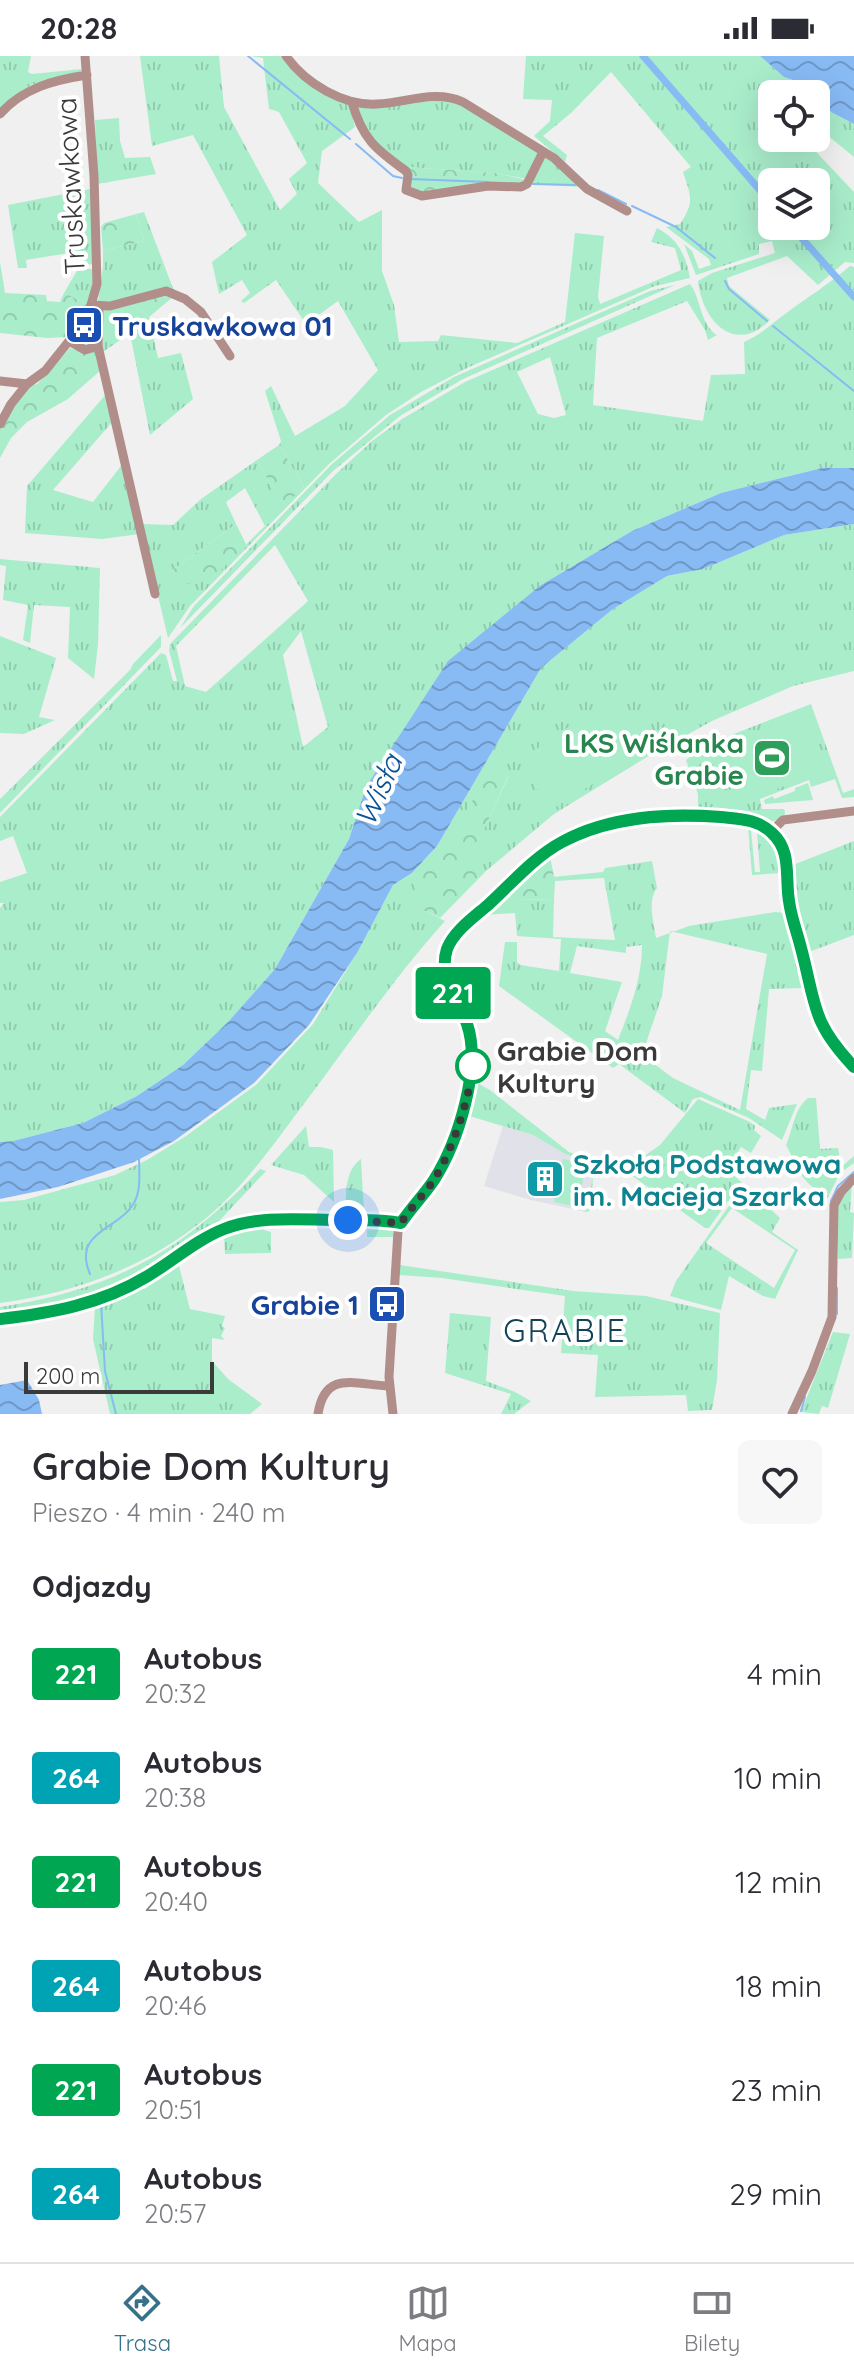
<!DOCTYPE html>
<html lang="pl">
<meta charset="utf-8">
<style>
:root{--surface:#fff;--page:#f7f7f7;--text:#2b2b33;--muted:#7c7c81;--line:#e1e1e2;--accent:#367089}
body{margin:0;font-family:Quicksand,sans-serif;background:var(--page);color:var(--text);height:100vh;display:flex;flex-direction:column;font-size:30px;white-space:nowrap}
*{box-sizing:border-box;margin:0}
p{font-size:26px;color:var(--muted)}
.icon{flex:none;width:44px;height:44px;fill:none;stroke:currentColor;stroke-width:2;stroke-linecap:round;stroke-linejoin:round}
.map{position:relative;height:1358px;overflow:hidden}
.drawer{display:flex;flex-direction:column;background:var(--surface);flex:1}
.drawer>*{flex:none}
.badge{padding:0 16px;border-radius:6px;font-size:28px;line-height:52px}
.controls{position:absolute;left:758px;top:24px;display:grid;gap:16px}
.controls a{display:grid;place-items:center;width:72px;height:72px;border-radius:12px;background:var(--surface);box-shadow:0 8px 32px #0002;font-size:40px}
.scale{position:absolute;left:24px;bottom:20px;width:190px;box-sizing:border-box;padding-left:8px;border:4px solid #3a3a3b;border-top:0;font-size:22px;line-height:28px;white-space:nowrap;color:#3a3a3b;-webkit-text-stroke:6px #fff;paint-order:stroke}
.you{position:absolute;width:40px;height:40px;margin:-20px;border:6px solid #fff;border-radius:50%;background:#1a73e8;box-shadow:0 0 0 12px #1a73e833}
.map>.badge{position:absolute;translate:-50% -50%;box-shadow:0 0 0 4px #fff}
h2{padding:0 32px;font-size:30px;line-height:72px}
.round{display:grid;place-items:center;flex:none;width:84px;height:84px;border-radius:12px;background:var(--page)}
.summary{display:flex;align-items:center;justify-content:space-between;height:136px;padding:0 32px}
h1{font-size:38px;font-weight:600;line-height:60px}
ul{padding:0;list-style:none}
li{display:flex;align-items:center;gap:24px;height:104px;padding:0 32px}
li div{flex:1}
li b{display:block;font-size:30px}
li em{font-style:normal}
li .badge{min-width:88px;font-weight:700;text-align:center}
.status{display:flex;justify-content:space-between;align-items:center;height:56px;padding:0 40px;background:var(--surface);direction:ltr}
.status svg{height:22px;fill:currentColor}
.tabs{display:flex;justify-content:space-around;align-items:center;height:112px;border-top:2px solid var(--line);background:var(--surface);font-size:22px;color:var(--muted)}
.tabs a{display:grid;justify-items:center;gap:4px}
.tabs .active{color:var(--accent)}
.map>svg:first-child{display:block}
</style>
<div class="status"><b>20:28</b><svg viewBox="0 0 49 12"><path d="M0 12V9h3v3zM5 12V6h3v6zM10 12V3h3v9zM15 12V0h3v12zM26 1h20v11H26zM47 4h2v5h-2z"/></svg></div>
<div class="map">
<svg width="854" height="1358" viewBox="0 0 854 1358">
<defs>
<pattern id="grass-tufts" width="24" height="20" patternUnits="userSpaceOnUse" patternTransform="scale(2)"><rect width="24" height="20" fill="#a9edcb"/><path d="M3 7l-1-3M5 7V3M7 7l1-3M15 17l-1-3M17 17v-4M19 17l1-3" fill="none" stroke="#92ccaf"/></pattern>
<pattern id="forest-crowns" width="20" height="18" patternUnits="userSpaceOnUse" patternTransform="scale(2)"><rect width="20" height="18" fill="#a9edcb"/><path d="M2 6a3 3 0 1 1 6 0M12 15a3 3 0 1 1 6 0" fill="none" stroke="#92ccaf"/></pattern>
<pattern id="water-waves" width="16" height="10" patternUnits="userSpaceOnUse" patternTransform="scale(2)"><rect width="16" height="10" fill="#88baf4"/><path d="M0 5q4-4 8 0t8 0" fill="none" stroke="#7098c7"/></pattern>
</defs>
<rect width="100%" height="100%" fill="#f0f0f1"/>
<!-- built -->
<polygon fill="#e1e1e9" points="503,1070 533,1079 565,1098 592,1107 591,1153 582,1155 531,1144 484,1130"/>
<!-- grass -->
<g fill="url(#grass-tufts)" fill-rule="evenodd">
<polygon points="0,0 31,0 28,16 32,18 82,13 79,17 31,29 0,52"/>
<path d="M140,0H219L224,51L280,154L297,138L289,123L307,107L279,56L269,53L263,2L251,0H283L349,49L355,71L322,95L318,127L359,166L382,154V215L394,249L399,286L438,285L441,279L517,287L565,266L575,177L604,180L598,241L600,248L681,214L675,192L651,186L657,172C678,183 686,199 690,222L655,230L469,311L421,336L386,359L329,408L190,550L168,582L141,468L173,469L201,443L257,404L283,450L304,431L279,389L281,385L265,335L271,330L295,380L345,350L378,314L338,245L306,268L276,224L244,247L241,245L250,237L242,224L219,238L212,206L247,179L193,79L152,90ZM245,432L265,470L212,522L170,516L236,468L226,446Z"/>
<path d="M526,0H760L784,21L799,26L814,35L831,56L854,68V101L816,70V38H772V82H803L854,136V207L845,206L818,229L787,200L727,222L729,230L770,264C734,300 702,264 698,225L712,217L775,197L772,185L759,188V198L696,219L684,188L692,195L699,213L711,209L709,203L666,171L680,168C695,145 691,141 683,116L691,111L611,16L571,57L543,80L567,99L565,106L534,80L550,65L552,44L523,43ZM772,126H816V170H772Z"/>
<polygon points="452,44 539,96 527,123 494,117 406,111 370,83 355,50"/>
<polygon points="119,62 120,85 125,102 150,101 156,118 97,128 95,64"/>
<polygon points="542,100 549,101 580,131 530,128"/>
<polygon points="90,133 95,208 76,209 75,196 26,204 27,212 18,212 8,149"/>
<polygon points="144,156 174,235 122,245 98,246 103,211 103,195 144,185 136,158"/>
<path d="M850,210L854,211V412H822L721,437L632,475L541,529L366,731L349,783L275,913L228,966L183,1009L137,1040L83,1067L13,1085L0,1086V852L4,847H0V826L27,817L13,780L0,785V761L161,597L166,599L173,625H177L169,594L170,588L336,418L372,385L402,363L465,326L690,228C701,242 700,269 717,279L708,284L705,274L687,245L597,282L593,349L703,365L711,319L745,318L744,286C761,279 771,268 785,258C808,241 829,228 850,210ZM550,301L566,359L554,362L538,358L517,316ZM275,489L308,545L206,636L185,630L176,590ZM301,575L328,671L303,691L283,599Z"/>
<polygon points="78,213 95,213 93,229 87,248 64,237"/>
<polygon points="675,229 463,323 400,360 333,415 180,572 194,550 332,408 390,359 454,321 650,235"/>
<polygon points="130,247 149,261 158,302 181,297 193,343 150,379 130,277 103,296 100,255"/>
<polygon points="92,255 96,281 94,287 88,291 77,287 76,281 82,270 87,272 85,266"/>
<polygon points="107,337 114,364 53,434 93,446 124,406 140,478 102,483 25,477 27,430"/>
<path d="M854,468V615L793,630L712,665L647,701L554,758L486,815L469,805L509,719L423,854L445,865C392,924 348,990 300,1053C271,1092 243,1132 205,1163C146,1211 75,1237 0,1247V1146L24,1144L115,1119L147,1104L186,1080L257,1028L313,968L357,897L393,829L412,817L437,790L541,612L613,553L667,520L703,513L784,479Z"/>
<polygon points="0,503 100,512 98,588 94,623 68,602 70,551 34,549 30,587 23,584 28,549 3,544 6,510 0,509"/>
<polygon points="161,579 161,591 0,757 0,743 130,614 133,608"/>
<polygon points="0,580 56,602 39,661 55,664 24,678 0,677"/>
<polygon points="811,648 843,737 854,733 854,741 842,742 835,723 811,731 809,724 760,743 762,753 784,753 785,756 784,762 770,766 736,756 698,753 698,738 686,704 708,688"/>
<polygon points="808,727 813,744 765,748 764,744 773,740 774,743 795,735 795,732"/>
<path d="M748,770C771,778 780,793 782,817L752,819ZM751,774L757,776L760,816H755Z"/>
<polygon points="854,785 854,879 809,896 792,842 793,809"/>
<path d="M652,805L657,832C647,845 654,867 656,882L689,870L775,856L785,857L801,917L802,932L769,933L762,1015L751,1014L746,1053L765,1064L769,1052L797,1048L782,1084L749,1062L701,1041L693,1043L685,1057L619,1008L613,1012L499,930L505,886H517V906L520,909L559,915L561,883L517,880L515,857L484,859L514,831L517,844L554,843L553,881L615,884L604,822L555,825L553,821L603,816L605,812ZM670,875L767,898L740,1054L673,1022L642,999L662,940ZM642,889C642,923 630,953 618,984L605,975L622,926L570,917L577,890L626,897V891Z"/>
<path d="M477,1027L490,1034L569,1096L599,1106L593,1110L592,1150C591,1155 587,1157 582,1155L591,1153L592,1107L565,1098L533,1079L466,1059Z"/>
<path d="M808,1042H816L820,1093L838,1092L840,1103L819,1119V1135C799,1124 796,1107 786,1089C793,1073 794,1053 808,1042Z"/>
<path d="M698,1043L750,1066L755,1070L754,1074L761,1080L751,1097L741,1091L727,1113L780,1162L772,1176L798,1194L775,1243L763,1240L729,1220L721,1254L670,1240L676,1225L731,1147L728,1145L709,1172H705L624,1114L621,1108L640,1103L660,1089ZM732,1152L795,1194L774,1232L706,1187Z"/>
<polygon points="306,1070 309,1091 321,1091 333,1094 334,1146 304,1119 271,1109"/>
<path d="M361,1103L364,1157L345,1152C347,1133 345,1115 361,1103Z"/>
<path d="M260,1113L266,1115L220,1164L219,1168L121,1229L87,1243L0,1258V1251C112,1234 182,1196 260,1113Z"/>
<polygon points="852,1126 850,1156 854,1157 852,1202 838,1203 837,1150"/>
<polygon points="263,1169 264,1174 271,1176 271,1197 225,1198 224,1179"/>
<polygon points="367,1169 389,1169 393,1174 393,1181 367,1181"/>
<polygon points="178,1206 190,1253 225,1260 222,1270 225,1272 221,1280 225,1284 212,1282 212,1305 228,1323 262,1348 250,1358 110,1358 93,1283 95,1250 138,1230 144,1233 148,1231 148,1225"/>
<polygon points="400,1209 573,1235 646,1240 720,1257 717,1324 712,1354 688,1355 686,1339 595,1341 598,1299 561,1297 565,1240 442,1222 399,1219"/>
<polygon points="450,1257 491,1261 486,1325 515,1336 531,1345 514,1358 501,1358 511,1338 445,1317"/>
<polygon points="833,1276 850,1278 828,1352 822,1350 819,1358 801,1356"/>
</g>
<!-- forest -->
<g fill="url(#forest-crowns)">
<polygon points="406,111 495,117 527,124 520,128 444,136 410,136"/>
<polygon points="136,158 144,185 103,195 101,171 104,167"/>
<polygon points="0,206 5,237 46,239 47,245 60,246 64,237 87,248 67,281 47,282 0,277"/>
<polygon points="165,238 173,241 149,261 130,247"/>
<polygon points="70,292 84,297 97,295 101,314 68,343 27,366 11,382 0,402 0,373 8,358 28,330 37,328 49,316"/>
<polygon points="279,389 304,431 283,451 257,404"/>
<polygon points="236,468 247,490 212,522 175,531 170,516"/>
<polygon points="494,713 509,718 470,804 486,815 440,862 423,854 414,831"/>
<polygon points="550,801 555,825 554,843 516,844 514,831"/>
<polygon points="854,1100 854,1107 840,1117 825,1147 819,1135 819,1119 840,1103 841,1111"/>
</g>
<!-- pitch -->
<g fill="#a9edcb">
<polygon points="608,644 644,696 551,754 519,705"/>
<polygon points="807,657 828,714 736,748 715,690"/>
<polygon points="563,1103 586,1108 578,1151 554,1146"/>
</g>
<!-- water -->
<g fill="url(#water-waves)">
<polygon points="760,0 854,0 854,68 831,56 814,35 799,26 784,21"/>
<polygon points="822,412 854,412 854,468 784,479 703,513 667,520 613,553 541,612 437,790 412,817 393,829 357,897 309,969 254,1027 174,1085 134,1106 58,1131 0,1143 0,1086 13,1085 83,1067 137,1040 183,1009 228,966 275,913 349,783 366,731 448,605 541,529 632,475 721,437"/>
<polygon points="27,1324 39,1344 42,1358 0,1358 0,1329"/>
</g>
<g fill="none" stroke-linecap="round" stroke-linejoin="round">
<!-- stream -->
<g stroke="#88baf4" stroke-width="2">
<polyline points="248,0 350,83"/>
<polyline points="356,88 393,120 402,122"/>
<polyline points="410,123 488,126"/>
<polyline points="533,128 575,129"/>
<polyline points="598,134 626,148"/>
<polyline points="632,150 676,171 715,202"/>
<polyline points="725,225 729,233 767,265"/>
<polyline points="773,270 854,335"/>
<polyline points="831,1145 838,1130 854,1116"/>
<path d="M90,1218C72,1176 118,1173 132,1150C142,1136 139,1118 139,1101"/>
<polyline points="101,1247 105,1315 116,1358"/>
<polyline points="837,1258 837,1232"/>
<polyline points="801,1355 805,1341"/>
</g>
<!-- canal -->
<g stroke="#88baf4" stroke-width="7">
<polyline points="643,0 772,148"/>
<polyline points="791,170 854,241"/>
</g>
<!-- minor -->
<g stroke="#b28e8a" stroke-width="9">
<path d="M286,0C305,27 343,50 377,48C407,47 434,33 463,46L554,102L587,133L627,155"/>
<path d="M352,46C362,82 375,93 406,115L408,119L406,134L422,140L488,130L521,131L527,128L543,96"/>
<path d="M0,58C23,32 54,24 87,19"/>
<polyline points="91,249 110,250 166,235 185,243 201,256 230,300"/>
<polyline points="69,285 85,294 98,290 99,251"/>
<polyline points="98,290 155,538"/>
<polyline points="0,325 27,328"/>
<polyline points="0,368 11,348 27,328 45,315 69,285 91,249 97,228 94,120 85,0"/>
<polyline points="771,776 783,764 854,755"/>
<path d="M0,1263C50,1257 96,1249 141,1224C169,1209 194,1185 224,1173C257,1160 365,1160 401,1167"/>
<path d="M318,1358C325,1313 356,1329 389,1330"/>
<polyline points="393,1358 389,1321 398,1175 404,1162 440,1114 472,1021 473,1000 470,977 445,913 451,886 466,869 541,800 561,786 578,779 641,761 674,758 747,764 771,776 781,787 785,799 790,852 816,959 831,984 854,1011"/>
<polyline points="792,1358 812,1315 832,1261 834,1149 841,1136 854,1122"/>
</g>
</g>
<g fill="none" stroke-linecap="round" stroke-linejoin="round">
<defs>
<path id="line" d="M0,1263C52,1257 101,1248 146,1221C172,1206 196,1184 224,1173C260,1159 302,1164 340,1164C360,1164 381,1163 401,1167C411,1152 424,1139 434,1124C458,1086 482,1011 467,968C459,944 438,920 447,893C454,875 474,861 488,849C511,828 534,801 562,786C610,760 667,757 721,761C739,763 758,763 772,777C792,795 785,821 789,845C791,861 797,876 801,892C816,948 811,966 854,1011"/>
</defs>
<!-- line casing -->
<use href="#line" stroke="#fff" stroke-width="18"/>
<!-- line -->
<use href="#line" stroke="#00a651" stroke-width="12"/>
<!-- walk -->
<path stroke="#3a3a3b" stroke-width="8" stroke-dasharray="0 14.4" d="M348,1164L401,1167C411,1151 425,1138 435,1122C453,1093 469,1043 473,1010"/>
</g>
<!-- icons -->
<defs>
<symbol id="bus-square" viewBox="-11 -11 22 22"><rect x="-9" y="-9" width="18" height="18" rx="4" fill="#1a4fb4" stroke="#fff"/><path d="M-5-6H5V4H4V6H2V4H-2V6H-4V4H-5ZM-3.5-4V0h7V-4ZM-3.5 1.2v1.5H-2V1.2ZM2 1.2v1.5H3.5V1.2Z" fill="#fff"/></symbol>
<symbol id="stadium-square" viewBox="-11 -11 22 22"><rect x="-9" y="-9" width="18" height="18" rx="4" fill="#2e9e5b" stroke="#fff"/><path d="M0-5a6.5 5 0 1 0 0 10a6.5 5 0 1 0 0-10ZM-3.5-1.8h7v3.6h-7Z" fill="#fff"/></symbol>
<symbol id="building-square" viewBox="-11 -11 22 22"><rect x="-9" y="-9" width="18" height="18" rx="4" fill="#0f9aa8" stroke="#fff"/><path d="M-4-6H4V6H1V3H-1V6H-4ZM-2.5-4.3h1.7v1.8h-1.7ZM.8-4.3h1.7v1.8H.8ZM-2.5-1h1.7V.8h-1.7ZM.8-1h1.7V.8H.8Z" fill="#fff"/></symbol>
</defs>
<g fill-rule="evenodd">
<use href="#bus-square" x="62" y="247" width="44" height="44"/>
<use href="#stadium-square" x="750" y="680" width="44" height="44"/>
<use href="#building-square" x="523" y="1101" width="44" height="44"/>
<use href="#bus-square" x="365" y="1226" width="44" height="44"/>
</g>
<!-- markers -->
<circle fill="#fff" stroke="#00a651" stroke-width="4" cx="473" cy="1010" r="16"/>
<g text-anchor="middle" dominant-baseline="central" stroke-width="8" stroke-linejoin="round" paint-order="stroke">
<!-- street labels -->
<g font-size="28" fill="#3a3a3b" stroke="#fff">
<text transform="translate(70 130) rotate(-93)">Truskawkowa</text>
</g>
<!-- transit labels -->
<g font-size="28" font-weight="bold" fill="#164399" stroke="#fff" text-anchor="start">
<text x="112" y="269">Truskawkowa 01</text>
<text x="359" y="1248" text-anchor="end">Grabie 1</text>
</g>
<!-- leisure labels -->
<g font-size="28" font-weight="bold" fill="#27864d" stroke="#fff" text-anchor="end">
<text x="744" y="686">LKS Wiślanka<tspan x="744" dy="32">Grabie</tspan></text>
</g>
<!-- stop labels -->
<g font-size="28" font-weight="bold" fill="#3a3a3b" stroke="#fff" text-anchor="start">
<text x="497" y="994">Grabie Dom<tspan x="497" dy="32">Kultury</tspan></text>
</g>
<!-- culture labels -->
<g font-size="28" font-weight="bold" fill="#0d838f" stroke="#fff" text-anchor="start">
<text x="573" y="1107">Szkoła Podstawowa<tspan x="573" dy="32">im. Macieja Szarka</tspan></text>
</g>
<!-- water labels -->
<g font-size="30" font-style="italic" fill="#095397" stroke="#fff">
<text transform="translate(378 734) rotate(-66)">Wisła</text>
</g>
<!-- quarter labels -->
<g font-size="32" letter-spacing="2" fill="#134356" stroke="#fff">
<text x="565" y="1274">GRABIE</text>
</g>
</g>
</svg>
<div class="controls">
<a><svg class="icon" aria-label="locate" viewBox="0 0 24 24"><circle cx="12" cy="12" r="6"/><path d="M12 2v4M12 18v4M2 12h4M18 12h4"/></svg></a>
<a><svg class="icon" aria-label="layers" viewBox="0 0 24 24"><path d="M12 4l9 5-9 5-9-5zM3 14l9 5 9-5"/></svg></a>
</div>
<div class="scale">200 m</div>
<div class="you" style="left:348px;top:1164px"></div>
<b class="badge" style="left:453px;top:937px;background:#00a651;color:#fff">221</b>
</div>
<section class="drawer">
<div class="summary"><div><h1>Grabie Dom Kultury</h1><p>Pieszo · 4 min · 240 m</p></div><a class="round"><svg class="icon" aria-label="heart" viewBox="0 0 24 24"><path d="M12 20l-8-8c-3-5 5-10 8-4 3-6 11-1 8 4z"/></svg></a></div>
<h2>Odjazdy</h2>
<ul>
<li><span class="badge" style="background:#00a651;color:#fff">221</span><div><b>Autobus</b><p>20:32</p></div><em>4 min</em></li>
<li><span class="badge" style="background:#00a3b4;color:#fff">264</span><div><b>Autobus</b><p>20:38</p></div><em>10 min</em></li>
<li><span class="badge" style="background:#00a651;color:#fff">221</span><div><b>Autobus</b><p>20:40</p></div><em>12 min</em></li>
<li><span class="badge" style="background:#00a3b4;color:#fff">264</span><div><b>Autobus</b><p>20:46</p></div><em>18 min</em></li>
<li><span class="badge" style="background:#00a651;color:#fff">221</span><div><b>Autobus</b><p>20:51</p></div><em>23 min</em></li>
<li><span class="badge" style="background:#00a3b4;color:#fff">264</span><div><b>Autobus</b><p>20:57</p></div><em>29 min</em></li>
</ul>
</section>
<nav class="tabs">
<a class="active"><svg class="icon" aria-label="directions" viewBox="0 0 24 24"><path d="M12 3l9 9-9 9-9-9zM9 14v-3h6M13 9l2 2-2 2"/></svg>Trasa</a>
<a><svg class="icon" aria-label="map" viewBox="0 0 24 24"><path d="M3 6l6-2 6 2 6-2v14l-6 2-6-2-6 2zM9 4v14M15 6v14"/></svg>Mapa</a>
<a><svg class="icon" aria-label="tickets" viewBox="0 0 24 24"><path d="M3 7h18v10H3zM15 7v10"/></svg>Bilety</a>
</nav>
